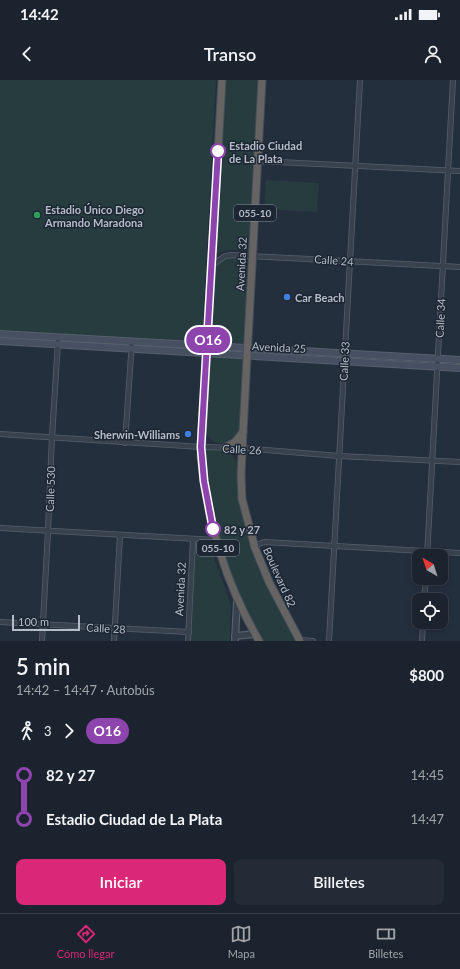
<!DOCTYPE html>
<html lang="es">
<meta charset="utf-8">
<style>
:root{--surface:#1b232e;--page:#242b36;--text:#f1f3f6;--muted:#a0a4aa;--line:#39404a;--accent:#db2777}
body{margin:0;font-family:Lato,sans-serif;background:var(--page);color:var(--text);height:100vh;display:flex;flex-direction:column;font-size:15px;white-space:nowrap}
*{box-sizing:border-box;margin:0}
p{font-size:13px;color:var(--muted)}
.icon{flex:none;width:22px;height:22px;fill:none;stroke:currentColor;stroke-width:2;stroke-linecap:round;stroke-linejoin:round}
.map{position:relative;height:561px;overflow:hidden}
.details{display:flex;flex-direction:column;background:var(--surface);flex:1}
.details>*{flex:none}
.badge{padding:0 8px;border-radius:13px;font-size:14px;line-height:26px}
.needle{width:26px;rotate:321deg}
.controls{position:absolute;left:412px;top:469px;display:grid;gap:8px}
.controls a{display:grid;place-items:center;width:36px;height:36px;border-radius:8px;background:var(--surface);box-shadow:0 2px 6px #0003,0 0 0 1px var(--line);font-size:20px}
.scale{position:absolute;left:12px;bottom:10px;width:68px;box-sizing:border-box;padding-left:4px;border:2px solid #b4bcc9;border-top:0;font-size:11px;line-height:14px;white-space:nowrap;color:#b4bcc9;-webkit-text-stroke:3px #1d2633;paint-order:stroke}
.map>.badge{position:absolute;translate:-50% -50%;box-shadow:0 0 0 2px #fff}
.legs{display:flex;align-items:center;gap:6px;height:44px;padding:0 16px;font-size:13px}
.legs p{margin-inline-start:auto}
.headline{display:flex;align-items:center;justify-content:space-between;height:68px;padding:0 16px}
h1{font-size:22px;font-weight:600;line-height:30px}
.primary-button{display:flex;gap:8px;margin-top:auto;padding:8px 16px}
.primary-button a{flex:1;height:46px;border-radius:8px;background:var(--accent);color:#fff;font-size:16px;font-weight:600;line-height:46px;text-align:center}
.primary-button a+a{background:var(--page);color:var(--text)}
ul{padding:0 16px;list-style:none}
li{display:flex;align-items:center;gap:14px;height:44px;font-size:15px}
li i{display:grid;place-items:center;width:6px;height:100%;margin:0 5px;background:currentColor}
li i::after{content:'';width:10px;height:10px;margin:-5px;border:3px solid;border-radius:50%;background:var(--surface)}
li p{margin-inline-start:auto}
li:first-child i{background:linear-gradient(#0000 50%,currentColor 0)}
li:last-child i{background:linear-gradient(currentColor 50%,#0000 0)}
.status{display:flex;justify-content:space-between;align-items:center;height:28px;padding:0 20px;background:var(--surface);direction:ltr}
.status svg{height:11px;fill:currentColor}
header{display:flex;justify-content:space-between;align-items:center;height:52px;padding:0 16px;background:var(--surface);font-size:18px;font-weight:600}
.menu{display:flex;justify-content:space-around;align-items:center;height:56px;border-top:1px solid var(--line);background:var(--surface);font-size:11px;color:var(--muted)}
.menu a{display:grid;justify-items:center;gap:2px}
.menu .current{color:var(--accent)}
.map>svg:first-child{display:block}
</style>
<div class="status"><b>14:42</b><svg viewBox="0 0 49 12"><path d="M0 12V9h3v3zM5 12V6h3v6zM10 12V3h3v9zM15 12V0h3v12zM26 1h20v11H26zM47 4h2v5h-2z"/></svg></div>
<header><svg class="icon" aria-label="back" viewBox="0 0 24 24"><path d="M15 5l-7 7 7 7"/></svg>Transo<svg class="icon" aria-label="person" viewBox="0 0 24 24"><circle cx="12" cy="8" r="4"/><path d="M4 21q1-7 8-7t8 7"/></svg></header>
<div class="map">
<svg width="460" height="561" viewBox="0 0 460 561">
<rect width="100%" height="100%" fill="#242f3e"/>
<!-- green -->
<g fill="#263c3f">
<polygon points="0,0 216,0 202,258 198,262 0,251"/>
<path d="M223,0H259L249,169V170C236,170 226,168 215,175Z"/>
<polygon points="266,100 319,103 317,132 264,129"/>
<path d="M233,177C242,179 246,184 248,193L245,263L209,262L213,190C218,181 223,178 233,177Z"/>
<path d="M209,275L243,278L240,348C236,358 226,366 214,362C211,360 208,355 206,352Z"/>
<polygon points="203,369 225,370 232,374 237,382 237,397 241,432 247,455 256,483 267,507 297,561 261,561 229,491 210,424"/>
<polygon points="197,463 209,464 231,525 230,561 191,561 194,468"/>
</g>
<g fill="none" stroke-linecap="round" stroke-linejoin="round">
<defs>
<g id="minor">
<polyline points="258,81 460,91"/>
<polyline points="211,186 225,176 232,175 460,187"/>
<polyline points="0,354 201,367 243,368 339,376 460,382"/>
<polyline points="125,363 132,261"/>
<polyline points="0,448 216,460"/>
<polyline points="254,466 264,462 460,473"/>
<polyline points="427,476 453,0"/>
<polyline points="424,520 426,498"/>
<polyline points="0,542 189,552"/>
<polyline points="299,560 313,561"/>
<polyline points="42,561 48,451 52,357 58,261"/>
<polyline points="114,561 120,455"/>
<polyline points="188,561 193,459"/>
<polyline points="329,561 360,0"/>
<polyline points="422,561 423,542"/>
</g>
<g id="tertiary">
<polyline points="235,556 255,554"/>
<polyline points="235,561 237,520"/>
</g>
<g id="secondary">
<polyline points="0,254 460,280"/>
<polyline points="0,261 460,288"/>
</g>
<g id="trunk">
<path d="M222,0L201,377C208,444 225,502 259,561"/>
<polyline points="262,0 243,352 241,395 242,419 255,468 269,502 300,561"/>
<polyline points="224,368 235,362 243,352"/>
</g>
</defs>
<!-- minor casing -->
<use href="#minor" stroke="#565f6c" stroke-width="6"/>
<!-- tertiary casing -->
<use href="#tertiary" stroke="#565f6c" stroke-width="8"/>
<!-- secondary casing -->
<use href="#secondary" stroke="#565f6c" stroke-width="8"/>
<!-- trunk casing -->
<use href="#trunk" stroke="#434c59" stroke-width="9"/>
<!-- minor -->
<use href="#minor" stroke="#38414e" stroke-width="4.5"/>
<!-- tertiary -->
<use href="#tertiary" stroke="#38414e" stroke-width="5.5"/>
<!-- secondary -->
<use href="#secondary" stroke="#465061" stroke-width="6"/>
<!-- trunk -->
<use href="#trunk" stroke="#656462" stroke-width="7"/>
</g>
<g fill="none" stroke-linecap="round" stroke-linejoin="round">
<defs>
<polyline id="line-1" points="213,449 204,401 201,367 218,71"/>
</defs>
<!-- line-1 casing -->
<use href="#line-1" stroke="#fff" stroke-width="9"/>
<!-- line-1 -->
<use href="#line-1" stroke="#8e44ad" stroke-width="6"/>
</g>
<!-- markers -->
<g fill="#fff" stroke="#8e44ad" stroke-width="2">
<circle cx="218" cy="71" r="7"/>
<circle cx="213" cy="449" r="7"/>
</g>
<circle fill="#2e9e5b" stroke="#1d2633" stroke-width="1.5" cx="37" cy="135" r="4"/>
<g fill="#3f7fe0" stroke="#1d2633" stroke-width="1.5">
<circle cx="287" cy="217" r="4"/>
<circle cx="188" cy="354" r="4"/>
</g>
<g text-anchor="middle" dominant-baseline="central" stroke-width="3" stroke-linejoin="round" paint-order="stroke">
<!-- shield labels -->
<g fill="#1d2633" stroke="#878f9c" stroke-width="1">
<rect x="234" y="125" width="42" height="16" rx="3"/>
<rect x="197" y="460" width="42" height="16" rx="3"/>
</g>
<g font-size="10" font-weight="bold" fill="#b4bcc9">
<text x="255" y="133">055-10</text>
<text x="218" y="468">055-10</text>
</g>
<!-- stop labels -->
<g font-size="11" font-weight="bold" fill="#b4bcc9" stroke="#1d2633" text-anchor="start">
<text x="229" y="65">Estadio Ciudad<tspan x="229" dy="13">de La Plata</tspan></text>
<text x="224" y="449">82 y 27</text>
</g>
<!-- poi labels -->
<g font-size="11" font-weight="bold" fill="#b4bcc9" stroke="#1d2633" text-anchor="start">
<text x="45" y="129">Estadio Único Diego<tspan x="45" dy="13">Armando Maradona</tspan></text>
<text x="295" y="217">Car Beach</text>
<text x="180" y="354" text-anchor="end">Sherwin-Williams</text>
</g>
<!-- street labels -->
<g font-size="11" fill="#b4bcc9" stroke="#1d2633">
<text transform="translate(334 180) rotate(4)">Calle 24</text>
<text transform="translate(241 184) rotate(-87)">Avenida 32</text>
<text transform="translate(440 238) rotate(-87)">Calle 34</text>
<text transform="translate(279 267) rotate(3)">Avenida 25</text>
<text transform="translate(344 281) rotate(-87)">Calle 33</text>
<text transform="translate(242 369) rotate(3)">Calle 26</text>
<text transform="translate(50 409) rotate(-88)">Calle 530</text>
<text transform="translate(280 497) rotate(66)">Boulevard 82</text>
<text transform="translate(180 509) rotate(-87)">Avenida 32</text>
<text transform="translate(106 548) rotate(3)">Calle 28</text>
</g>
</g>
</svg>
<div class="controls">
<a><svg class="needle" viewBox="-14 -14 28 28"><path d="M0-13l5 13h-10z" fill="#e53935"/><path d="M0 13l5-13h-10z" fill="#a0a4aa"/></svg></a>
<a><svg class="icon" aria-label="locate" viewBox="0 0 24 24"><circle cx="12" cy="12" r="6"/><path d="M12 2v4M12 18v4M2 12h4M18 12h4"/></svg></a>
</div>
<div class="scale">100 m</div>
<b class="badge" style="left:208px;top:260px;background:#8e44ad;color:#fff">O16</b>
</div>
<section class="details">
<div class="headline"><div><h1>5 min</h1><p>14:42 – 14:47 · Autobús</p></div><b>$800</b></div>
<div class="legs"><svg class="icon" aria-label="walk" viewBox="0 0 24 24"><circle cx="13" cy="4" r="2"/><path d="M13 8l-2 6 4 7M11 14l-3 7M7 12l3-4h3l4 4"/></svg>3<svg class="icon" aria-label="forward" viewBox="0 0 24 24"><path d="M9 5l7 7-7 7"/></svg><b class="badge" style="background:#8e44ad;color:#fff">O16</b></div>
<ul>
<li><i style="color:#8e44ad"></i><b>82 y 27</b><p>14:45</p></li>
<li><i style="color:#8e44ad"></i><b>Estadio Ciudad de La Plata</b><p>14:47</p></li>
</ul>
<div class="primary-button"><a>Iniciar</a><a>Billetes</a></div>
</section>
<nav class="menu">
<a class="current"><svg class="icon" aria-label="directions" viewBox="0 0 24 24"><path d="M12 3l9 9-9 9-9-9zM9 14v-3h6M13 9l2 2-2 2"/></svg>Cómo llegar</a>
<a><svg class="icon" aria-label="map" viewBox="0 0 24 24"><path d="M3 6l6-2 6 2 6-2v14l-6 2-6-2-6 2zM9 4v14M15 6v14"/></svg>Mapa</a>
<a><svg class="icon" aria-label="tickets" viewBox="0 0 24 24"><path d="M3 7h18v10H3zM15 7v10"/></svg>Billetes</a>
</nav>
